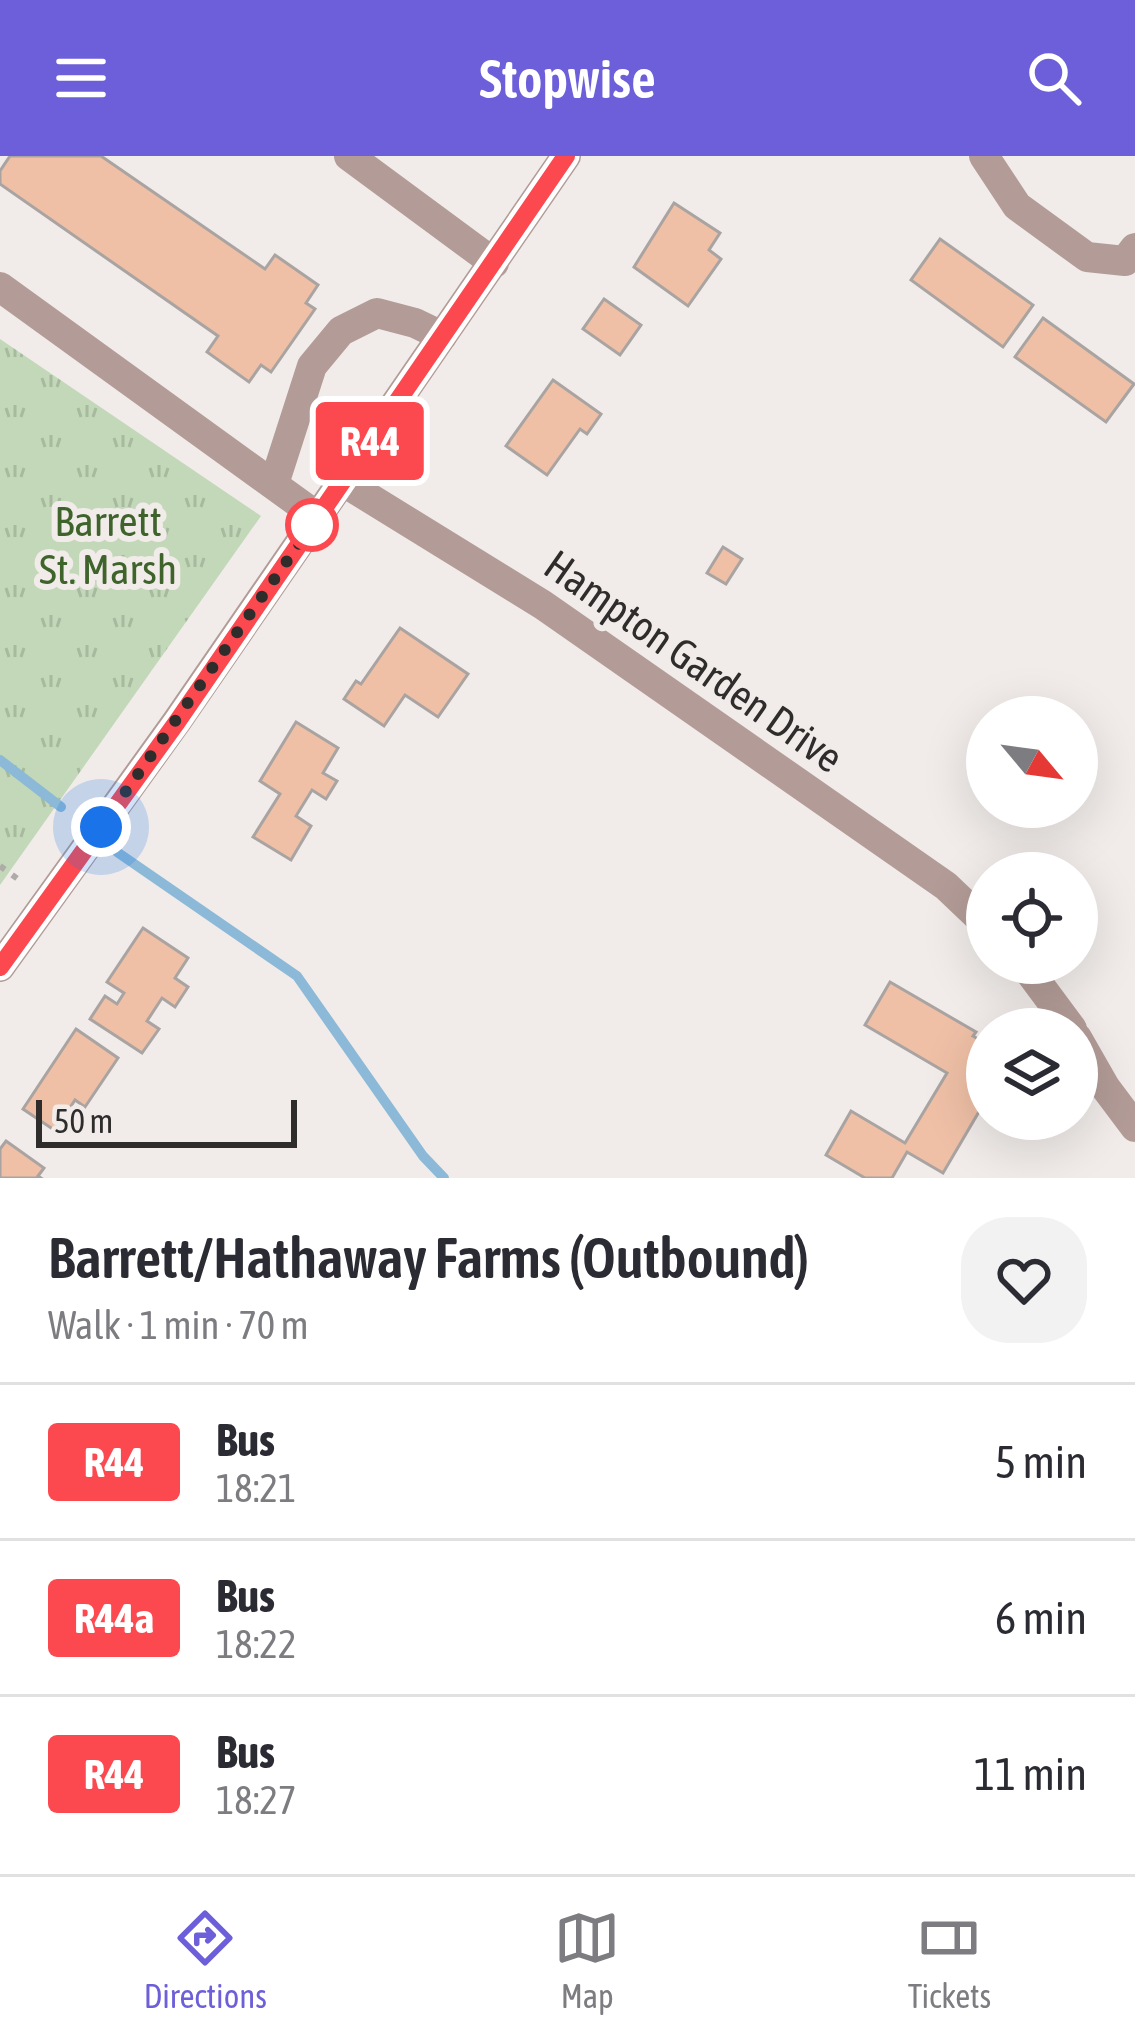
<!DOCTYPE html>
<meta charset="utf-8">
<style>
:root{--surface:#fff;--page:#f2f2f3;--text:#2b2b33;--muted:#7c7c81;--line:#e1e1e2;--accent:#6c5fd9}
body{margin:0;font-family:"Asap Condensed",sans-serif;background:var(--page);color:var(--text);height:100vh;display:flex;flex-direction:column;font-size:45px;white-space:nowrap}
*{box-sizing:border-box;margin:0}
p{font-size:39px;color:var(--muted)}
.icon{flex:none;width:66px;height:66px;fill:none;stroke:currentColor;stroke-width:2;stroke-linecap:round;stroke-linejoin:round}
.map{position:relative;height:1022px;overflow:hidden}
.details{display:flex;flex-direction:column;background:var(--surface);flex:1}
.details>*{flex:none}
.badge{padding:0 24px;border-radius:9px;font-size:42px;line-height:78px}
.needle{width:78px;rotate:119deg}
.controls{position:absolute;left:966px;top:540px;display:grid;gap:24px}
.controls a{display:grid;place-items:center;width:132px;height:132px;border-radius:50%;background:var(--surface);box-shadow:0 12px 48px #0002;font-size:60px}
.scale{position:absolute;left:36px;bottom:30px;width:261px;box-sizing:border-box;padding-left:12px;border:6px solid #2f2d2c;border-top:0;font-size:33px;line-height:42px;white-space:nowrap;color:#2f2d2c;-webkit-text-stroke:9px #f1ecea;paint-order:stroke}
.you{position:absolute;width:60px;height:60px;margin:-30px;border:9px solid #fff;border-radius:50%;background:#1a73e8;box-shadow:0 0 0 18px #1a73e833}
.map>.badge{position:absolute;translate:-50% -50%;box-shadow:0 0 0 6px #fff}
.round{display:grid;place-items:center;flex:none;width:126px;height:126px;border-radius:48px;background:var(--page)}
.overview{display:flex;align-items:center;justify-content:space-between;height:204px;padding:0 48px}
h1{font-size:57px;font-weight:600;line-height:90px}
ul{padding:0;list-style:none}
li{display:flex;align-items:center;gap:36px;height:156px;padding:0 48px;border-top:3px solid var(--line)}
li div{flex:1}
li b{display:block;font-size:45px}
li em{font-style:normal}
li .badge{min-width:132px;font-weight:700;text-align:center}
header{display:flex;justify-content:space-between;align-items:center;height:156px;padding:0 48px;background:var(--accent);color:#fff;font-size:54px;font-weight:600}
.dock{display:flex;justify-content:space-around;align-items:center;height:168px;border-top:3px solid var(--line);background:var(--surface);font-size:33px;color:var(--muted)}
.dock a{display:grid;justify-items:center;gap:6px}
.dock .active{color:var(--accent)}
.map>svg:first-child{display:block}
</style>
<header><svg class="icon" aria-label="menu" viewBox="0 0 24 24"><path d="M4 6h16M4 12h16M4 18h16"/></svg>Stopwise<svg class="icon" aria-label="search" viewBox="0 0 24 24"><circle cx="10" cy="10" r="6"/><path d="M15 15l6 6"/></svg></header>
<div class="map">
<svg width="1135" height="1022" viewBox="0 0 1135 1022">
<defs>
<pattern id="park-tufts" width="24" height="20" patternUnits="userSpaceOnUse" patternTransform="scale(3)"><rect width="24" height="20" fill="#c2d8b8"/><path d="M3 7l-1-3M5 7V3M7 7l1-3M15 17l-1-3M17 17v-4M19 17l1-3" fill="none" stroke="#a7ba9e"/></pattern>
</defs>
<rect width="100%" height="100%" fill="#f1ecea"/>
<!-- park -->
<polygon fill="url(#park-tufts)" points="0,183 261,360 0,729"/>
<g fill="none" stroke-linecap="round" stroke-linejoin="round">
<!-- stream -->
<g stroke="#8cb9d7" stroke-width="10">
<polyline points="0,604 61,651"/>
<polyline points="117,696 297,820 423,1000 444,1022"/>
</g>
</g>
<!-- building -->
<g fill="#efc0a6" stroke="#a9a4a2" stroke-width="3">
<polygon points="10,0 101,0 265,113 275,99 318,129 306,147 315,153 271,216 261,209 249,226 207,196 218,180 0,28 0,15"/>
<polygon points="674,47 720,77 709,94 721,103 688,150 634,111"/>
<polygon points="940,83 1033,149 1003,191 911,124"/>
<polygon points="604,143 641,169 620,199 583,173"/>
<polygon points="1043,162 1134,228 1106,266 1015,201"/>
<polygon points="553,224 601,258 587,278 580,273 547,319 506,290"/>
<polygon points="723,391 742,403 726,428 707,417"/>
<polygon points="400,472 468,518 438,561 405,539 384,570 344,543 356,525 361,528"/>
<polygon points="296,566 338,592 323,617 337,625 326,643 312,634 296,660 311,670 291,704 253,681 280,638 260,625"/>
<polygon points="143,772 188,802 175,822 188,831 175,851 162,842 147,865 159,873 142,897 90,863 105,840 117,848 124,837 107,826"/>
<polygon points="890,826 976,876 973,880 987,888 987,942 943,1017 907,996 892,1022 865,1022 826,999 851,955 905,987 947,917 865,869"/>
<polygon points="76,873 118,902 85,951 75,944 68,955 73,958 60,978 23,953"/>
<polygon points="6,985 44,1012 38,1020 41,1022 0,1022 0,993"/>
</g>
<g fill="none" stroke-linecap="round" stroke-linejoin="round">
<!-- path -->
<polyline stroke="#afaba9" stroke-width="6" stroke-dasharray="6 9" stroke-linecap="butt" points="0,710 22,726"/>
<!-- minor -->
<g stroke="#b39c97" stroke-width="30">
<polyline points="349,0 494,107"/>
<polyline points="984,0 1017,50 1087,101 1125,105 1135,92"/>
<polyline points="0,131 318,361"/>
<polyline points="342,325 543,449 946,730 987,769"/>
<polyline points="274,328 312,210 341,175 377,157 415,167 442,180"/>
<polyline points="1023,807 1072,873"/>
<polyline points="0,811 177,565 566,0"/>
<polyline points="1077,882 1105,931 1135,971"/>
</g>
</g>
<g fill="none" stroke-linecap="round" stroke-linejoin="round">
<defs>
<polyline id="line" points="0,811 177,566 566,0"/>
</defs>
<!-- line casing -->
<use href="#line" stroke="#fff" stroke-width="27"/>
<!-- line -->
<use href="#line" stroke="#fc4950" stroke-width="18"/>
<!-- walk -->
<polyline stroke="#2f2d2c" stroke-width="12" stroke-dasharray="0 21.6" points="101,671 317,362 312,369"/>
</g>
<!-- markers -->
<circle fill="#fff" stroke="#fc4950" stroke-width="6" cx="312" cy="369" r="24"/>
<g text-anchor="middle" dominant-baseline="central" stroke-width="12" stroke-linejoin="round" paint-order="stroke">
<!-- park labels -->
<g font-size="42" fill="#3e632b" stroke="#f1ecea">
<text x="108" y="365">Barrett<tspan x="108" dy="48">St. Marsh</tspan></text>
</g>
<!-- street labels -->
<g font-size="42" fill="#2f2d2c" stroke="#f1ecea">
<text transform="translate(694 505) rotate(35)">Hampton Garden Drive</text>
</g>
</g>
</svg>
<div class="controls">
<a><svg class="needle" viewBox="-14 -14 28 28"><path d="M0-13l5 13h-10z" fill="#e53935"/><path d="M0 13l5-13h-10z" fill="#7c7c81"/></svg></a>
<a><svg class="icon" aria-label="locate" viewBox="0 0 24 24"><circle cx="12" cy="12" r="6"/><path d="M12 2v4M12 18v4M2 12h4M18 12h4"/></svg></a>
<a><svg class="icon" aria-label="layers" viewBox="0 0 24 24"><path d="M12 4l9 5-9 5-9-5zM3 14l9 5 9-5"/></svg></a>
</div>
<div class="scale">50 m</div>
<div class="you" style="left:101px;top:671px"></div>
<b class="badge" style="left:370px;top:285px;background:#fc4950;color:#fff">R44</b>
</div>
<section class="details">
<div class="overview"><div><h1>Barrett/Hathaway Farms (Outbound)</h1><p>Walk · 1 min · 70 m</p></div><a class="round"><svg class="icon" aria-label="heart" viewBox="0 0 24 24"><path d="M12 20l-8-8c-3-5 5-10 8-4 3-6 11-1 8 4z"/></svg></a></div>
<ul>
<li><span class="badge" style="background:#fc4950;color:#fff">R44</span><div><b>Bus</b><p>18:21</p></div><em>5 min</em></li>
<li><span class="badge" style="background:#fc4950;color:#fff">R44a</span><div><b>Bus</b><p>18:22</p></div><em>6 min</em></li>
<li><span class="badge" style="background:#fc4950;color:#fff">R44</span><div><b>Bus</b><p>18:27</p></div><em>11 min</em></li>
</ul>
</section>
<nav class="dock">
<a class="active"><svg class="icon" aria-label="directions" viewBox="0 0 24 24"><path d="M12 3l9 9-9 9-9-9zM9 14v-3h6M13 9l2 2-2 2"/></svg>Directions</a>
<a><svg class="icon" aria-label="map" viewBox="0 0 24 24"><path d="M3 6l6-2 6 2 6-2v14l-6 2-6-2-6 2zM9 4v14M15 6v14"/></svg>Map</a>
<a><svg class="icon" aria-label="tickets" viewBox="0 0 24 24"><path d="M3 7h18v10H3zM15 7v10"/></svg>Tickets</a>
</nav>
